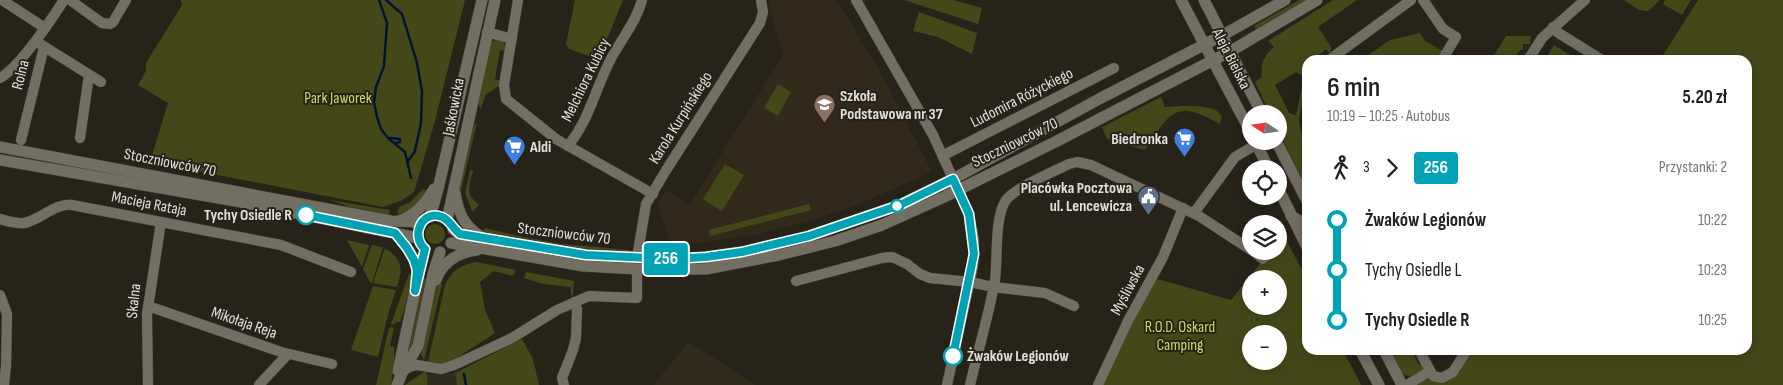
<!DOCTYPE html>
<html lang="pl">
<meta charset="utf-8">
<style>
:root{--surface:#fff;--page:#f6f6f6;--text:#222;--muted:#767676}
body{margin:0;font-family:"Sofia Sans Condensed",sans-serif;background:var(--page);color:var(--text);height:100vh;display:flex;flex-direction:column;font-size:19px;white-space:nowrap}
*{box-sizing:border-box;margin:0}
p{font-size:16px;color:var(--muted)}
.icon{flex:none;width:28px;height:28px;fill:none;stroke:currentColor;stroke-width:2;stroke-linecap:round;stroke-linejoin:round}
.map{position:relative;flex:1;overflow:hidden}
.side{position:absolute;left:1302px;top:55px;width:450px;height:300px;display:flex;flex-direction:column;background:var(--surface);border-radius:15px;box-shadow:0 2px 12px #0003}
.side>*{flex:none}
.badge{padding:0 10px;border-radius:4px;font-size:18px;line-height:32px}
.needle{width:32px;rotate:283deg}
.fabs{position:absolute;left:1242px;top:105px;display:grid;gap:10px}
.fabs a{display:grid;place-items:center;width:45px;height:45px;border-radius:50%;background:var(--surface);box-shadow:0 2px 12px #0003;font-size:25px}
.map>.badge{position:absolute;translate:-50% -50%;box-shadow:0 0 0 2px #fff}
.legs{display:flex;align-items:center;gap:8px;height:55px;padding:0 25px;font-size:16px}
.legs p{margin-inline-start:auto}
.summary{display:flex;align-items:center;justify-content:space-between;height:85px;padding:0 25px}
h1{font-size:28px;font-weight:600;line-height:38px}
ul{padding:0 25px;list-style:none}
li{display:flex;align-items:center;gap:18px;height:50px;font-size:19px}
li i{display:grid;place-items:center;width:8px;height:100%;margin:0 6px;background:currentColor}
li i::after{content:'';width:12px;height:12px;margin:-6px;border:4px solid;border-radius:50%;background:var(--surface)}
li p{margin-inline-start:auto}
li:first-child i{background:linear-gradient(#0000 50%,currentColor 0)}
li:last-child i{background:linear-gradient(currentColor 50%,#0000 0)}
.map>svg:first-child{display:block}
</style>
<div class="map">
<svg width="1783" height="385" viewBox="0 0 1783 385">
<rect width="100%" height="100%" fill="#272319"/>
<!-- built -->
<g fill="#312b1b">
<polygon points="688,342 741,375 755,385 654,385"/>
<polygon points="455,373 457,385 427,385 427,375"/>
</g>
<!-- education -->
<polygon fill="#33291a" points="770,0 833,0 840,5 882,75 932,172 864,202 817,219 758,234 707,242 671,244 658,205 666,190 690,204 783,55 769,7"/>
<!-- green -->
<g fill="#444819" fill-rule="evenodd">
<polygon points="181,0 465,0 435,121 414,192 401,201 383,207 150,162 168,103 138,85 146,71 146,63 182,5"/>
<polygon points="575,0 623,0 605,44 592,57 569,49 566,44"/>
<polygon points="904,0 953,0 982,8 978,24"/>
<polygon points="1299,0 1307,0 1257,31 1254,26"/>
<path d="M1333,0H1357L1318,27L1331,47V52L1329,53L1326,49L1314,60H1308L1307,76L1299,120L1302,137L1307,149V189L1279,132V114H1270L1255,82L1262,77C1260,64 1264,56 1274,47L1268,41ZM1296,72L1304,77L1296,115L1289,113L1275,85Z"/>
<polygon points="1624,0 1660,0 1648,11 1639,10"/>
<polygon points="1665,0 1691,0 1682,15 1663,4"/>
<polygon points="1698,0 1783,0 1783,385 1416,385 1425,379 1445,383 1450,378 1469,350 1748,350 1748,60 1660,60"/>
<polygon points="919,12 977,33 972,54 938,37 913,31"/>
<polygon points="1420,33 1425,41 1443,51 1437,60 1361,60 1390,40"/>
<polygon points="1506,36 1531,36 1530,44 1523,44 1523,49 1520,50 1513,60 1491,60"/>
<polygon points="496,40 503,42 506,48 506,51 500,50 495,79 500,81 500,85 485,95 481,109 476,101 490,42"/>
<polygon points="1554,45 1578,60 1545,60"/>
<polygon points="778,84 791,92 778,116 764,108"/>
<path d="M1161,97L1165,107C1177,106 1207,104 1217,111C1219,113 1221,115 1222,117L1220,124C1175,98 1170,113 1145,150L1107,139L1102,127Z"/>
<polygon points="477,122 461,191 458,190 472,127"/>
<polygon points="725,164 744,175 722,211 703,199"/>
<path d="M470,170H473C470,185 464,195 479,204L474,211H472L465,193Z"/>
<polygon points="423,189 432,192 411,211 397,214 399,207 409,203"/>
<polygon points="330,200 390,210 389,215 350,207"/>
<polygon points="809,204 811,210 710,236 709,230"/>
<circle cx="435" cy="234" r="10"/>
<polygon points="485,228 523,237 562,244 630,250 626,252 588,250 482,234"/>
<path d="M1283,234L1307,279L1308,350H1343L1361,385H1101L1154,278L1231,300L1270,251H1279V240ZM1251,279H1279V306H1251ZM1251,334H1279V361H1251Z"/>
<polygon points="347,240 369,245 362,267"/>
<polygon points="372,245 383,247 372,283 370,282 363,269"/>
<path d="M385,248C401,259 404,267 397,286L396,287L373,283Z"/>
<path d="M476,262L516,270L513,276L494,271L480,282L485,310L495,333L449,363L445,364L428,362L445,285C452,270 461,265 476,262Z"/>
<polygon points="526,272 574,281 573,294 571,296 571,287 543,284 524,278"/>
<polygon points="409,274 413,276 410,294 400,322 396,322 394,325 391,324"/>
<polygon points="423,278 429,280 414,342 408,352"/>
<polygon points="438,282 442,284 424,360 421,355"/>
<polygon points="373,286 396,290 388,314 378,357 351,350"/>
<polygon points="392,327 394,328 390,346 394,347 394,363 391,385 376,385 389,328"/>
<polygon points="522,339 533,359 539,385 457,385 455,373"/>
<path d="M1390,350H1411L1419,365L1423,363L1424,367L1422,372C1418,373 1413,376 1410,376C1399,377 1394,357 1390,350Z"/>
<polygon points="427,370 427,385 405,385"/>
</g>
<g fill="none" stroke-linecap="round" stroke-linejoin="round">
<!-- stream -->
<g stroke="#001433" stroke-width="2.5">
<polyline points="379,0 387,23 384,66 376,87 374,102 377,117 381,129 388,138 405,152 411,178"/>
<polyline points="386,0 402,14 417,63 422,91 421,123 415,151 408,161"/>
<polyline points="390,138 400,139 400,142 395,143"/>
<polyline points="464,374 466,385"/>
</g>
<defs>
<g id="minor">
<polyline points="2,0 45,28"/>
<polyline points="70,0 102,23 110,24 113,22 126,0"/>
<polyline points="518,0 504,85 506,99 556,139 653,194"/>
<polyline points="856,0 933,135 969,214 974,240 973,266 947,385"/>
<polyline points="1423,0 1443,29 1456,37 1442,60"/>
<polyline points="1553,27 1557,32 1602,60"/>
<polyline points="487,32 512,39"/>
<polyline points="40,44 101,82"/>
<polyline points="1329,60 1411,0"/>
<polyline points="1528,60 1542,38 1585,0"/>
<path d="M0,78C20,67 51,20 64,0"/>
<polyline points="80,138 89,75"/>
<polyline points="21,140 44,47"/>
<path d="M568,146C588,121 593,97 606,69C616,45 635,26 642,0"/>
<polyline points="944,155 1114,68"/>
<polyline points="1194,213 1235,157 1257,144"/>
<path d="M0,219C7,221 16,224 24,223C41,220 54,203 72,205L281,245L351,272"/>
<polyline points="1253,251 1263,259"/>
<polyline points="637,258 646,204 665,172 760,23 763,12 761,0"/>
<polyline points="796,281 882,258 892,257 907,264 920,274 930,278 970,282 993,287 1045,293 1074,306"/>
<polyline points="0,295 7,314 6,366 4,385"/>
<polyline points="148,306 281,352 332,364"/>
<polyline points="1419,350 1433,376 1442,378 1453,372 1467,350"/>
<polyline points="403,371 409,367 417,365 441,369 454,365 512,338 557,310 589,296 637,298 637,269"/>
<polyline points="148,385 147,314 161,222"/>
<polyline points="259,385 288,354"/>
<polyline points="564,385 562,378 573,350 576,338 577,309 574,302"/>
<path d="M970,385C978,350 989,315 995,280C998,258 994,218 1006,200C1016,187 1053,172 1069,164L1077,162L1091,165L1199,216L1251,250"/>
<polyline points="1098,385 1128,321 1163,257 1183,208"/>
<polyline points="1407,385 1430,371"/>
</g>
<g id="tertiary">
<polyline points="1181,0 1251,133"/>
<polyline points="1204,0 1262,114"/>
<polyline points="1255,141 1269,169"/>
<polyline points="1276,141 1308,203"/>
<polyline points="0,147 391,221 422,222"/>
<polyline points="0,160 241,202 418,238"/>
<polyline points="1279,190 1308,249"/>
<path d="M455,193C458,212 464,226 480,236"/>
<polyline points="1291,216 1304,223 1308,222"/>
<polyline points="430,217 438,189 482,0"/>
<path d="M401,220C416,215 426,203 434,189"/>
<polyline points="447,220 495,0"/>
<polyline points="453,229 459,234 477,237 587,255 671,259 706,257 742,252 809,236 900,205 953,179 1099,99 1223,35 1285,0"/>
<path d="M395,233C405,245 418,259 417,277"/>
<polyline points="451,243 583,266 637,269 706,269 779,255 835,241 882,225 944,197 1057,141 1231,51 1317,0"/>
<path d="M436,280C442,262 459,252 477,250"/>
<polyline points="1360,350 1379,385"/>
<polyline points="1384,350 1402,385"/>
<polyline points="398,371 415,291 425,249"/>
<polyline points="397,385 403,371 418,346 433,274 440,252"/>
</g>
</defs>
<!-- minor casing -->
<use href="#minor" stroke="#423e38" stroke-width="11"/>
<!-- tertiary casing -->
<use href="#tertiary" stroke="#423e38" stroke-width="12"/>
<!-- minor -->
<use href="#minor" stroke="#726e62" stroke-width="10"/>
<!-- tertiary -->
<use href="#tertiary" stroke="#726e62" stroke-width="11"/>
</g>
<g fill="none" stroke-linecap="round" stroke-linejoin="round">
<defs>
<path id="line-1" d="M306,215L395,233L407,248L414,260L417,270L415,291L425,249C410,236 422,209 442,217C450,220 453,229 460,234L586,255L671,259L706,257L742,252L809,236L900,205L953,179L969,214L974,254L953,356"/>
</defs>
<!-- line-1 casing -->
<use href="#line-1" stroke="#fff" stroke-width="11"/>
<!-- line-1 -->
<use href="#line-1" stroke="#00a3b4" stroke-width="8"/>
</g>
<!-- icons -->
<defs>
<symbol id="school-pin" viewBox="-11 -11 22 30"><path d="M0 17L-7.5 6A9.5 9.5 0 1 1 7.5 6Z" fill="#8d6e63" stroke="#272319"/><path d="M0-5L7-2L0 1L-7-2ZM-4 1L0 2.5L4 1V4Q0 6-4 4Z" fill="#fff"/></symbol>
<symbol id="supermarket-pin" viewBox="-11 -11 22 30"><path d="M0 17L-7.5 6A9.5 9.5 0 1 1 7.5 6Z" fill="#3f7fe0" stroke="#272319"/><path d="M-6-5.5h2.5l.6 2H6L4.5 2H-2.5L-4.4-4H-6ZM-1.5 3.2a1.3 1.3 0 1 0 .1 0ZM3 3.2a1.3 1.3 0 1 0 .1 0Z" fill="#fff"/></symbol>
<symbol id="civic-pin" viewBox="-11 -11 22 30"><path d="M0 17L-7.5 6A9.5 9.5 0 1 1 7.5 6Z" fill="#5c6f8a" stroke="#272319"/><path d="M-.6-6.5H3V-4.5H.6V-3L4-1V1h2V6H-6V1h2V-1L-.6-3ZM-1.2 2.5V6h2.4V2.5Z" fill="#fff"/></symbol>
</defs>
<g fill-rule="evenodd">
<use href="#school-pin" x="812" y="92" width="25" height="34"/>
<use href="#supermarket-pin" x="1172" y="126" width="25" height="34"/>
<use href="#supermarket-pin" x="502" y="134" width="25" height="34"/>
<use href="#civic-pin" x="1136" y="184" width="25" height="34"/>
</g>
<!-- markers -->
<g fill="#fff" stroke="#00a3b4" stroke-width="2.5">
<circle cx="897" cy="206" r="6"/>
<circle cx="306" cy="215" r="9"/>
<circle cx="953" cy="356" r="9"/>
</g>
<g text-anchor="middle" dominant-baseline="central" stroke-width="4" stroke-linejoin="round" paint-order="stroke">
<!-- street labels -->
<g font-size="16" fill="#e0ded8" stroke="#272319">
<text transform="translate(1231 59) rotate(63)">Aleja Bielska</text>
<text transform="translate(21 75) rotate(-76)">Rolna</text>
<text transform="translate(586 80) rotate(-64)">Melchiora Kubicy</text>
<text transform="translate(1022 98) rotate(-27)">Ludomira Różyckiego</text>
<text transform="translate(454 107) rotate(-79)">Jaśkowicka</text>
<text transform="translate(681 118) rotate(-58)">Karola Kurpińskiego</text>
<text transform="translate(1015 143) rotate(-26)">Stoczniowców 70</text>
<text transform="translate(170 163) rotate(11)">Stoczniowców 70</text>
<text transform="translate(149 204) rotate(11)">Macieja Rataja</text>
<text transform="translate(564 234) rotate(7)">Stoczniowców 70</text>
<text transform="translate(1128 290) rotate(-62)">Myśliwska</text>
<text transform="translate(134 301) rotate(-84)">Skalna</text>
<text transform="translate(244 323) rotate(19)">Mikołaja Reja</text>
</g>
<!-- poi labels -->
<g font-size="16" font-weight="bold" fill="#e0ded8" stroke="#272319" text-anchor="start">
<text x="840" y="96">Szkoła<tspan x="840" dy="18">Podstawowa nr 37</tspan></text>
<text x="1168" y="139" text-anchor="end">Biedronka</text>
<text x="530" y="147">Aldi</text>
<text x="1132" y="188" text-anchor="end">Placówka Pocztowa<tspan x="1132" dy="18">ul. Lencewicza</tspan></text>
</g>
<!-- park labels -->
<g font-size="16" fill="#ced961" stroke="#272319">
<text x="338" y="98">Park Jaworek</text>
<text x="1180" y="327">R.O.D. Oskard<tspan x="1180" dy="18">Camping</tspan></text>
</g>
<!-- stop labels -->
<g font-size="16" font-weight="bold" fill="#e0ded8" stroke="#272319" text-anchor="end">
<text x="292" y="215">Tychy Osiedle R</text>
<text x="967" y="356" text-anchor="start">Żwaków Legionów</text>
</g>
</g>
</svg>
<div class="fabs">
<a><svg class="needle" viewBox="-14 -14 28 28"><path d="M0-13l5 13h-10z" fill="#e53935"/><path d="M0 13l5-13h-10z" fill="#767676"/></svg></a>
<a><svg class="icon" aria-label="locate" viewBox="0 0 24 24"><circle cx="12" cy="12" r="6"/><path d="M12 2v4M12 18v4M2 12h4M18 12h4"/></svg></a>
<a><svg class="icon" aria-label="layers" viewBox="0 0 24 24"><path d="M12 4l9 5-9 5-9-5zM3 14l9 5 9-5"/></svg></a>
<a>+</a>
<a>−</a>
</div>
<b class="badge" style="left:666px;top:259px;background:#00a3b4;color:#fff">256</b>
<section class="side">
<div class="summary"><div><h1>6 min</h1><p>10:19 – 10:25 · Autobus</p></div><b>5.20 zł</b></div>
<div class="legs"><svg class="icon" aria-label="walk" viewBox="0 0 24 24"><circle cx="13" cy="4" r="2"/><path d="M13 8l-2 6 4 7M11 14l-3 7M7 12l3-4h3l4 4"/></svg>3<svg class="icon" aria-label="forward" viewBox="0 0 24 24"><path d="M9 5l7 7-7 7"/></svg><b class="badge" style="background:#00a3b4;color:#fff">256</b><p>Przystanki: 2</p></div>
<ul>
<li><i style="color:#00a3b4"></i><b>Żwaków Legionów</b><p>10:22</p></li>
<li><i style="color:#00a3b4"></i><span>Tychy Osiedle L</span><p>10:23</p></li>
<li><i style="color:#00a3b4"></i><b>Tychy Osiedle R</b><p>10:25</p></li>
</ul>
</section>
</div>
